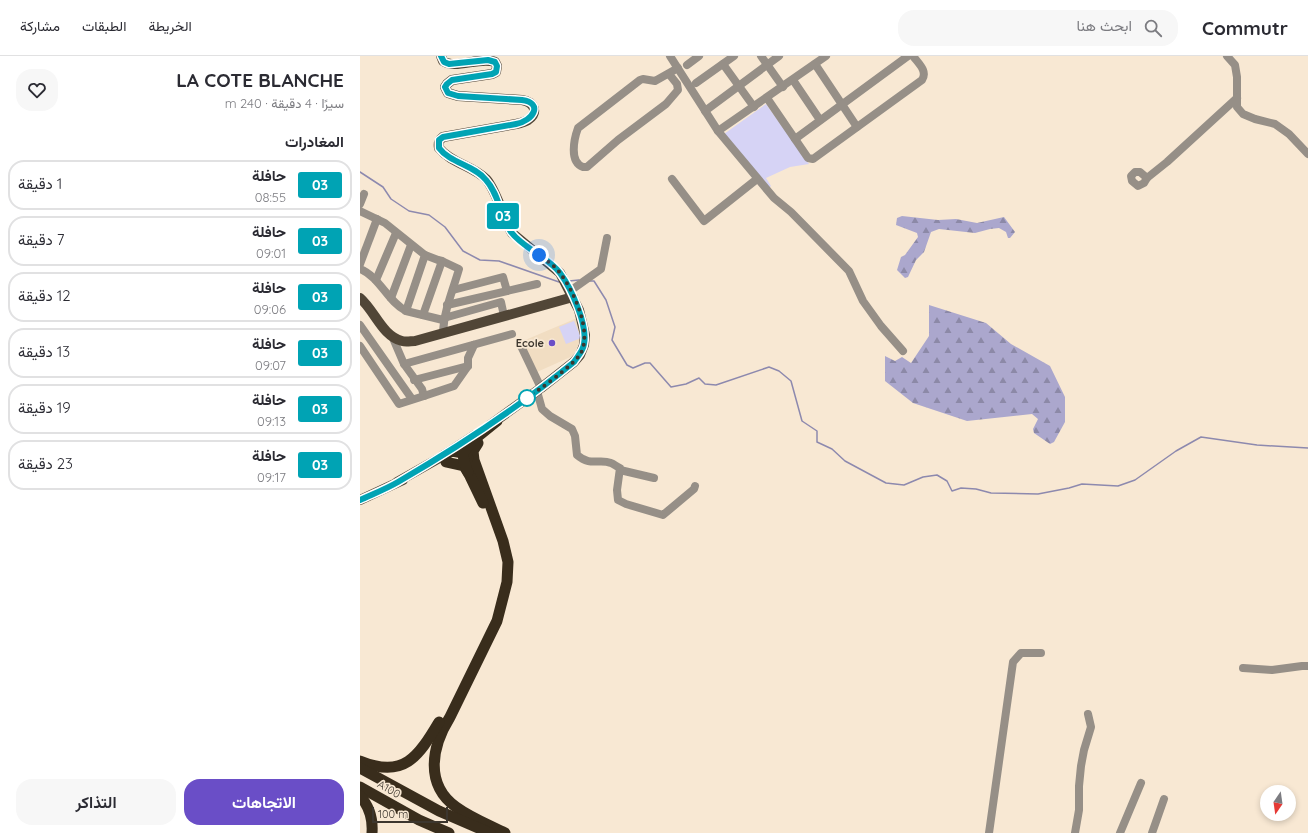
<!DOCTYPE html>
<html lang="ar">
<meta charset="utf-8">
<style>
:root{--surface:#fff;--page:#f7f7f7;--text:#2b2b33;--muted:#7c7c81;--line:#e1e1e2;--accent:#6a4ec7}
body{margin:0;font-family:Quicksand,Vazirmatn,sans-serif;background:var(--page);color:var(--text);direction:rtl;height:100vh;display:flex;flex-direction:column;font-size:15px;white-space:nowrap}
*{box-sizing:border-box;margin:0}
p{font-size:13px;color:var(--muted)}
.icon{flex:none;width:22px;height:22px;fill:none;stroke:currentColor;stroke-width:2;stroke-linecap:round;stroke-linejoin:round}
.map{position:relative;flex:1;overflow:hidden;direction:ltr}
.sheet{display:flex;flex-direction:column;background:var(--surface);width:360px}
.sheet>*{flex:none}
.badge{padding:0 8px;border-radius:3px;font-size:14px;line-height:26px}
.needle{width:26px;rotate:193deg}
.fabs{position:absolute;left:900px;top:729px;display:grid;gap:8px}
.fabs a{display:grid;place-items:center;width:36px;height:36px;border-radius:50%;background:var(--surface);box-shadow:0 2px 6px #0003;font-size:20px}
.scale{position:absolute;left:12px;bottom:10px;width:76px;box-sizing:border-box;padding-left:4px;border:2px solid #3c362e;border-top:0;font-size:11px;line-height:14px;white-space:nowrap;color:#3c362e;-webkit-text-stroke:3px #f8e8d3;paint-order:stroke}
.you{position:absolute;width:20px;height:20px;margin:-10px;border:3px solid #fff;border-radius:50%;background:#1a73e8;box-shadow:0 0 0 6px #1a73e833}
.map>.badge{position:absolute;translate:-50% -50%;box-shadow:0 0 0 2px #fff}
h2{padding:0 16px;font-size:15px;line-height:36px}
.round{display:grid;place-items:center;flex:none;width:42px;height:42px;border-radius:16px;background:var(--page)}
.head{display:flex;align-items:center;justify-content:space-between;height:68px;padding:0 16px}
h1{font-size:19px;font-weight:700;line-height:30px}
.cta{display:flex;gap:8px;margin-top:auto;padding:8px 16px}
.cta a{flex:1;height:46px;border-radius:16px;background:var(--accent);color:#fff;font-size:16px;font-weight:700;line-height:46px;text-align:center}
.cta a+a{background:var(--page);color:var(--text)}
ul{padding:0;list-style:none}
li{display:flex;align-items:center;gap:12px;height:50px;margin:0 8px 6px;padding:0 8px;border:2px solid var(--line);border-radius:16px}
li div{flex:1}
li b{display:block;font-size:15px}
li em{font-style:normal}
li .badge{min-width:44px;font-weight:700;text-align:center}
header{display:flex;align-items:center;gap:24px;box-sizing:border-box;height:56px;padding:0 20px;background:var(--surface);border-bottom:1px solid var(--line)}
header strong{font-size:19px}
nav{display:flex;gap:22px;margin-inline-start:auto;font-size:14px}
.search{width:280px;height:36px;background:var(--page);display:flex;align-items:center;gap:10px;box-sizing:border-box;padding:0 14px;border-radius:16px;color:var(--muted);font-size:15px}
main{display:flex;flex:1;min-height:0}
.map>svg:first-child{display:block}
</style>
<header>
<strong>Commutr</strong>
<div class="search"><svg class="icon" aria-label="search" viewBox="0 0 24 24"><circle cx="10" cy="10" r="6"/><path d="M15 15l6 6"/></svg>ابحث هنا</div>
<nav><a>الخريطة</a><a>الطبقات</a><a>مشاركة</a></nav>
</header>
<main>
<div class="map">
<svg width="948" height="777" viewBox="0 0 948 777">
<defs>
<pattern id="forest-firs" width="22" height="20" patternUnits="userSpaceOnUse"><rect width="22" height="20" fill="#aba7cd"/><path d="M5 1l3.5 6h-7zM16 11l3.5 6h-7z" fill="#8c89a7"/></pattern>
</defs>
<rect width="100%" height="100%" fill="#f8e8d3"/>
<!-- built -->
<polygon fill="#f1ddc2" points="217,262 221,275 220,290 216,293 215,299 177,316 163,285"/>
<!-- grass -->
<g fill="#d6d3f5">
<polygon points="406,48 449,108 430,111 406,122 411,130 408,133 364,78"/>
<polygon points="214,265 221,282 206,288 199,271"/>
</g>
<!-- forest -->
<g fill="url(#forest-firs)">
<polygon points="542,160 578,164 596,163 617,167 644,161 655,176 650,182 648,182 646,176 639,172 630,173 615,177 579,173 571,176 564,196 556,204 548,221 545,222 537,214 541,201 545,199 558,181 557,177 536,169 537,162"/>
<polygon points="569,249 626,267 651,288 690,310 705,341 705,366 694,386 690,388 674,377 673,373 678,363 672,358 607,365 553,347 525,325 525,300 535,305 542,301 551,307 569,280"/>
</g>
<g fill="none" stroke-linecap="round" stroke-linejoin="round">
<!-- stream -->
<g stroke="#8d89ae" stroke-width="1.5">
<polyline points="0,116 23,131 31,143 49,155 69,159 85,171 103,195 120,204 139,205 199,226"/>
<polyline points="209,225 219,224"/>
<polyline points="229,225 234,225 246,244 255,271 252,284 267,309 273,312 285,307 290,307 311,331 326,328 339,322 345,328 356,329 409,311 419,315 431,325 442,365 457,375 457,386 472,393 485,405 526,427 544,429 563,421 577,419 587,425 592,435 601,432 616,433 631,437 678,438 709,432 722,428 758,430 775,424 816,395 841,381 897,389 948,392"/>
</g>
<!-- minor -->
<g stroke="#968f87" stroke-width="8">
<polyline points="310,0 358,75 414,142 431,156 489,215 503,245 521,270 543,295"/>
<polyline points="401,0 423,31"/>
<polyline points="867,0 875,9 877,21 877,51 883,58 895,63 915,68 929,78 948,98"/>
<polyline points="363,8 394,51"/>
<polyline points="455,8 497,71"/>
<polyline points="327,9 339,0"/>
<path d="M309,18L317,28L318,34L306,48L258,84L227,111H223C209,106 214,83 218,72L280,24L283,23L295,25L318,12"/>
<polyline points="433,24 460,64"/>
<polyline points="336,27 374,0"/>
<path d="M407,42L448,102L453,103L562,24C568,15 558,7 553,0"/>
<polyline points="345,55 419,0"/>
<polyline points="358,75 466,0"/>
<polyline points="435,83 548,0"/>
<polygon points="775,116 780,116 787,122 784,127 778,130 772,125 771,120"/>
<polyline points="787,122 807,106 877,42"/>
<polyline points="312,123 344,165 397,123"/>
<polyline points="0,148 4,138"/>
<path d="M0,155L25,167L65,199L78,204L82,205L99,213C93,234 84,254 83,277"/>
<polyline points="0,208 17,163"/>
<path d="M0,213C20,221 27,245 46,255L83,264"/>
<polyline points="16,224 36,177"/>
<polyline points="93,234 143,221 147,235"/>
<polyline points="210,235 241,213 247,182"/>
<polyline points="31,242 51,189"/>
<polyline points="87,249 177,228"/>
<polyline points="46,255 65,199"/>
<polyline points="63,259 82,205"/>
<polyline points="84,262 141,246 144,260"/>
<polyline points="0,269 52,343"/>
<polyline points="0,290 39,348 64,340 62,333 44,308 32,280"/>
<polyline points="161,290 181,332"/>
<polyline points="44,308 152,278"/>
<polyline points="54,324 108,310"/>
<path d="M177,335L182,353L190,360L212,373L215,380L217,399C231,411 239,402 251,407C254,408 257,411 260,412L257,434L258,444L266,448L303,459L334,433L335,430"/>
<polyline points="64,340 94,330 108,310 108,302 114,289"/>
<polyline points="260,414 294,422"/>
<polyline points="883,612 912,614 942,610 948,610"/>
<polyline points="629,777 653,606 661,597 681,597"/>
<polyline points="715,777 719,754 719,730 721,710 724,694 731,671 728,658"/>
<polyline points="760,777 781,727"/>
<polyline points="792,777 804,743"/>
</g>
<!-- major -->
<g stroke="#514637" stroke-width="10">
<path d="M81,0L83,5C95,14 120,0 135,6L137,10L136,16L132,18L92,24L87,28L85,31L88,37L98,40L162,44C174,46 179,56 168,64C165,66 161,67 156,68L83,81C79,84 78,87 79,92C91,107 113,110 126,123C137,135 143,162 152,177L200,217L219,254L225,279L224,289L220,299L214,306L181,332L130,369"/>
<path d="M0,242C15,255 22,280 42,285C46,286 51,285 55,285L213,241"/>
<polyline points="37,426 83,400 115,379"/>
<polyline points="0,444 43,424"/>
</g>
<!-- highway -->
<g stroke="#392d1c" stroke-width="11">
<path d="M118,387L113,395L114,404L143,485L148,506L147,526L137,565L90,661C72,690 64,728 96,751C111,762 129,769 145,777"/>
<polyline points="83,400 92,395 103,397 108,402"/>
<polyline points="86,406 104,410 110,420 123,447"/>
<polyline points="108,416 104,406 103,397 111,386 137,365"/>
<path d="M0,705C44,723 58,701 79,666"/>
<polyline points="0,712 79,755 130,777"/>
<polyline points="0,731 59,764 89,777"/>
<path d="M0,740C9,750 13,763 12,777"/>
</g>
</g>
<g fill="none" stroke-linecap="round" stroke-linejoin="round">
<defs>
<path id="line" d="M0,444C13,438 26,433 38,426C100,390 159,351 214,306C218,300 223,295 224,288C228,269 211,232 200,217C187,200 164,193 151,176C140,160 139,138 126,124C114,109 90,107 79,92V84L83,81L156,68C173,65 184,47 162,44L98,40L88,37L85,31L87,28L92,24L132,18L136,16L137,10L135,6L128,4L89,8L84,6L81,0"/>
</defs>
<!-- line casing -->
<use href="#line" stroke="#fff" stroke-width="9"/>
<!-- line -->
<use href="#line" stroke="#00a3b4" stroke-width="6"/>
<!-- walk -->
<path stroke="#3c362e" stroke-width="4" stroke-dasharray="0 7.2" d="M167,342C179,334 214,309 221,297C232,275 214,235 200,217C195,210 186,204 179,199"/>
</g>
<!-- markers -->
<circle fill="#6a4ec7" stroke="#f8e8d3" stroke-width="1.5" cx="192" cy="287" r="4"/>
<circle fill="#fff" stroke="#00a3b4" stroke-width="2" cx="167" cy="342" r="8"/>
<g text-anchor="middle" dominant-baseline="central" stroke-width="3.5" stroke-linejoin="round" paint-order="stroke">
<!-- poi labels -->
<g font-size="11" font-weight="bold" fill="#3c362e" stroke="#f8e8d3" text-anchor="end">
<text x="184" y="287">Ecole</text>
</g>
<!-- street labels -->
<g font-size="11" fill="#3c362e" stroke="#f8e8d3">
<text transform="translate(29 733) rotate(29)">A100</text>
</g>
</g>
</svg>
<div class="fabs">
<a><svg class="needle" viewBox="-14 -14 28 28"><path d="M0-13l5 13h-10z" fill="#e53935"/><path d="M0 13l5-13h-10z" fill="#7c7c81"/></svg></a>
</div>
<div class="scale">100 m</div>
<div class="you" style="left:179px;top:199px"></div>
<b class="badge" style="left:143px;top:160px;background:#00a3b4;color:#fff">03</b>
</div>
<section class="sheet">
<div class="head"><div><h1>LA COTE BLANCHE</h1><p>سيرًا · 4 دقيقة · 240 m</p></div><a class="round"><svg class="icon" aria-label="heart" viewBox="0 0 24 24"><path d="M12 20l-8-8c-3-5 5-10 8-4 3-6 11-1 8 4z"/></svg></a></div>
<h2>المغادرات</h2>
<ul>
<li><span class="badge" style="background:#00a3b4;color:#fff">03</span><div><b>حافلة</b><p>08:55</p></div><em>1 دقيقة</em></li>
<li><span class="badge" style="background:#00a3b4;color:#fff">03</span><div><b>حافلة</b><p>09:01</p></div><em>7 دقيقة</em></li>
<li><span class="badge" style="background:#00a3b4;color:#fff">03</span><div><b>حافلة</b><p>09:06</p></div><em>12 دقيقة</em></li>
<li><span class="badge" style="background:#00a3b4;color:#fff">03</span><div><b>حافلة</b><p>09:07</p></div><em>13 دقيقة</em></li>
<li><span class="badge" style="background:#00a3b4;color:#fff">03</span><div><b>حافلة</b><p>09:13</p></div><em>19 دقيقة</em></li>
<li><span class="badge" style="background:#00a3b4;color:#fff">03</span><div><b>حافلة</b><p>09:17</p></div><em>23 دقيقة</em></li>
</ul>
<div class="cta"><a>الاتجاهات</a><a>التذاكر</a></div>
</section>
</main>
